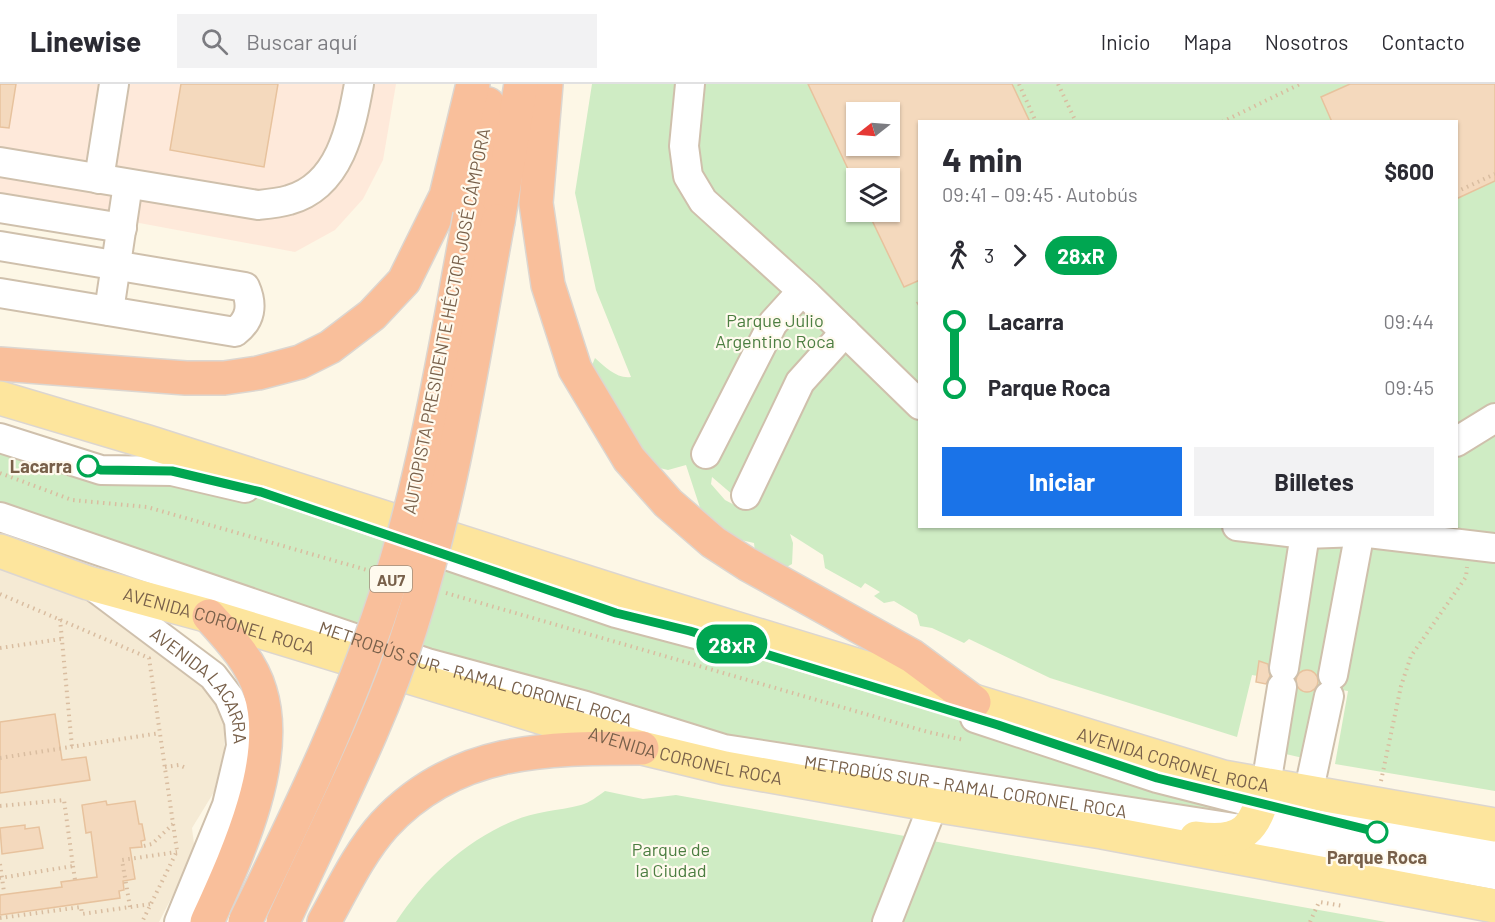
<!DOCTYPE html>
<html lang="es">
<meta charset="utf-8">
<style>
:root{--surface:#fff;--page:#f2f2f3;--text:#2b2b33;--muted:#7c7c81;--line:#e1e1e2;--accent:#1a73e8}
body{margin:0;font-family:Barlow,sans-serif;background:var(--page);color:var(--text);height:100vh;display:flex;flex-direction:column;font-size:22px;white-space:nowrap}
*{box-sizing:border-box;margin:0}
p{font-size:20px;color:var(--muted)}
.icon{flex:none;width:33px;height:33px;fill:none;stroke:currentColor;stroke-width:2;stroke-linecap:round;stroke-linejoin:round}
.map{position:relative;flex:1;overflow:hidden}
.details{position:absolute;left:918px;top:36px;width:540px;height:408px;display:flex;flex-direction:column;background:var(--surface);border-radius:0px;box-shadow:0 2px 4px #0004}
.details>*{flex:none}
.badge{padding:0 12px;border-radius:20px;font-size:21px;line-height:39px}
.needle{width:39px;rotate:253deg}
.buttons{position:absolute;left:846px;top:18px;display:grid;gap:12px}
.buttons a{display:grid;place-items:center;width:54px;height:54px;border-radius:0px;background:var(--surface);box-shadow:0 2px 4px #0004;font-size:30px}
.map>.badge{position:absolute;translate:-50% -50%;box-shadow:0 0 0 3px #fff}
.legs{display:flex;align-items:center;gap:9px;height:66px;padding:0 24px;font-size:20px}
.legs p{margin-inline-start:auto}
.overview{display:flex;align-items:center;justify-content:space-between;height:102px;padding:0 24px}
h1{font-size:33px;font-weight:700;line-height:45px}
.action{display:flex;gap:12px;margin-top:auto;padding:12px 24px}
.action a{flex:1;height:69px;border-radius:0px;background:var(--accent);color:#fff;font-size:24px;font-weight:700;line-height:69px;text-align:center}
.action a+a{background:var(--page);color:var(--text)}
ul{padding:0 24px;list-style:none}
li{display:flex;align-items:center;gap:21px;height:66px;font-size:22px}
li i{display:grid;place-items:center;width:9px;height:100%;margin:0 8px;background:currentColor}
li i::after{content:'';width:15px;height:15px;margin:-8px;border:4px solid;border-radius:50%;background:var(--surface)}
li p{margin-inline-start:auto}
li:first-child i{background:linear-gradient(#0000 50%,currentColor 0)}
li:last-child i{background:linear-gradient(currentColor 50%,#0000 0)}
header{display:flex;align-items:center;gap:36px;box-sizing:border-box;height:84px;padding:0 30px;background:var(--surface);border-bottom:2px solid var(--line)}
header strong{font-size:28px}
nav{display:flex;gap:33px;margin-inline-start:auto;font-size:21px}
.search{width:420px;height:54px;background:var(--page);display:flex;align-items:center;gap:15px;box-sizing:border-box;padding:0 21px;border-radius:0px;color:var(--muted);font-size:22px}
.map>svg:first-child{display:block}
</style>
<header>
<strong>Linewise</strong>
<div class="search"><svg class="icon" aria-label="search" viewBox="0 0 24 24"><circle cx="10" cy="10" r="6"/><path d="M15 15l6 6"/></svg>Buscar aquí</div>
<nav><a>Inicio</a><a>Mapa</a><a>Nosotros</a><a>Contacto</a></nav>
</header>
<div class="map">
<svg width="1495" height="838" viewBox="0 0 1495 838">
<rect width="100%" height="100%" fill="#fdf7e6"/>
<!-- residential -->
<polygon fill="#f5ead4" points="0,475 89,517 204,604 224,627 224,666 214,708 192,744 195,768 159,838 0,838"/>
<!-- commercial -->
<polygon fill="#fee9da" points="0,0 396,0 383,76 363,115 335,146 295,168 0,113"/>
<!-- green -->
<g fill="#cfecc4" fill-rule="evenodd">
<path d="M592,0H1495V707L1335,680L1348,607L1317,602L1303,674L1277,668L1290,597L1252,591L1237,653L1050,594L969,555L964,559L932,544L920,542L917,531L894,517L884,519L874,512L880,508L865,499L861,504L825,484L823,471L790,450L793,459L792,480L778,488L756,477L754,459L741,456L722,457L706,442L686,381L668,386L647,381L588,291L595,274C605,283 617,295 631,293L596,206L575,109ZM856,28H890V62H856ZM920,38H1456V442H920ZM856,94H890V128H856ZM712,393L747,423L742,425L725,416L711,400Z"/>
<polygon points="0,351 187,395 264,416 624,540 697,557 990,645 1235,724 1234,733 678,647 0,425"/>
<path d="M605,707L643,715L676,711L1386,838H396C424,795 465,757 513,737C535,727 558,727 581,721C589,719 598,712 605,707Z"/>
</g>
<!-- building -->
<g fill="#f4d9bd" stroke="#e7c29d" stroke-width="1.5" fill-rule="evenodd">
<polygon points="0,0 16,0 9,44 0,43"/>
<polygon points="181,0 278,0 264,83 170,66"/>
<path d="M808,0H1012L1030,38H920V196L904,203L868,128H890V94H856V102ZM856,28H890V62H856Z"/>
<polygon points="1350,0 1495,0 1495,97 1456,115 1456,38 1332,38 1321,13"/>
<polygon points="1259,577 1268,580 1270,592 1266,600 1256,598"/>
<circle cx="1307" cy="597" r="11"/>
<polygon points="55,630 62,676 86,673 90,696 0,709 0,638"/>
<polygon points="106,717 107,721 135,717 139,740 142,740 145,756 141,757 142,763 130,764 135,795 123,797 124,806 119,807 120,814 0,831 0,811 62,803 61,798 97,793 91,748 86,749 82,721"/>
<polygon points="25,741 25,745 39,743 43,764 2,770 0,744"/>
</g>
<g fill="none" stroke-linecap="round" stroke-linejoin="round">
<defs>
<g id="minor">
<polyline points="690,0 684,62 688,92 703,117 808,212 920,321"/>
<path d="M0,78L258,121C268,120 279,119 289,116C340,102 351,44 359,0"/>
<polyline points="99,95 114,0"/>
<polyline points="0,124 122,144"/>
<path d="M0,162L245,203C253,221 251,236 235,248L0,209"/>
<polyline points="109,227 128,100"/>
<polyline points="0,354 101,386 172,387 245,404"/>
<polyline points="1456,358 1495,334"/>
<polyline points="706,370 773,239 802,207"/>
<polyline points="746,411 800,298 845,248"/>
<path id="s1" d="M0,433L427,579L586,622L724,665L1247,746L1495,791"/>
<polyline points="1237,442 1305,450 1360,448 1495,464"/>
<polyline points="411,459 616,529 722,557"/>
<path id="s2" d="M93,502L213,592L229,613L239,637L241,662L227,721L179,838"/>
<polyline points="1284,584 1305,450"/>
<polyline points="1333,591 1361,442"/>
<polyline points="975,634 1157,694 1329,738 1495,770"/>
<polyline points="1266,701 1282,603"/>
<polyline points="1308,710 1329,612"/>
<polyline points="887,838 933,721"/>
</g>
<g id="major">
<path id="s3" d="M0,314L148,358L633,513L1223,693L1495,741"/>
<path id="s4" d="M0,467L88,499L209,532L642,664L725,684L933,721L1102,748L1495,822"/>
<path d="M1196,754C1243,761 1256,745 1266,701"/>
</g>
<g id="highway">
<polyline points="546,0 536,119 548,201 575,285 629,375 668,419 713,458 747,480 912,572 974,618"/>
<polyline points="470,131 488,20"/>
<polyline points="498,137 521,0"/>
<polyline points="0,280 186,294 224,294 258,289 300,278 330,263 372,231 404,197 446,112 473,0"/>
<path d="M207,838C236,774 282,677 260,607C252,578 229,554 209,532"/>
<path d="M324,838C342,806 359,769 384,741C455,664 545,664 642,664"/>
</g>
</defs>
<!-- minor casing -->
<use href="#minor" stroke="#cfc0ac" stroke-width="32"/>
<!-- major casing -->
<use href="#major" stroke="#dcd6d0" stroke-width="36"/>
<!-- highway casing -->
<use href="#highway" stroke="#dcd6d0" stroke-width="36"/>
<!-- path -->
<g stroke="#d9bda0" stroke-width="4" stroke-dasharray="1.5 4.5" stroke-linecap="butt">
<polyline points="1019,0 1036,38"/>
<polyline points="1058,0 1076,38"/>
<polyline points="1222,38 1300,0"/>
<polyline points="1456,108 1495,90"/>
<polyline points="917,220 920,218"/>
<polyline points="0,389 72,416 147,423 367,486"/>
<polyline points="446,509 928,648 964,656"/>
<polyline points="0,510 149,574 177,767 142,838"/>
<polyline points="60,535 72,663"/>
<polyline points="0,564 61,555"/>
<polyline points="0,674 160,649"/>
<polyline points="165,683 179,681 186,684"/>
<polyline points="1381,697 1401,602 1411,572 1466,493 1467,483"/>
<polyline points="0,722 64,716 73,782 0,794"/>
<polyline points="144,762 152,760 173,740"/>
<polyline points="0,780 4,808"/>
<polyline points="73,782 75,796"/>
<polyline points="130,823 122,776 177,768"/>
<polyline points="0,834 81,823 82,830 151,820"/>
<polyline points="1310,838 1319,818 1344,822"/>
</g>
<!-- minor -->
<use href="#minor" stroke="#fff" stroke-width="28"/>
<!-- major -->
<use href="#major" stroke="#fde59d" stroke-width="33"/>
<!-- highway -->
<use href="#highway" stroke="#f9bf9b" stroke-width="33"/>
<defs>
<g id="highway-bridge">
<path d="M245,838C300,726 354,614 391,495C428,377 447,253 470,131"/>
<path d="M283,838C327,740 379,645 411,542C453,410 473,273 498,137"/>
</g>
</defs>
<!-- highway-bridge casing -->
<use href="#highway-bridge" stroke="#dcd6d0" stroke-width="36" stroke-linecap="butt"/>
<!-- highway-bridge -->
<use href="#highway-bridge" stroke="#f9bf9b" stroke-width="33"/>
</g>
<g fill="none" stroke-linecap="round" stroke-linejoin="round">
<defs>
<polyline id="line-1" points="88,382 101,386 172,387 261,408 616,529 690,547 998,641 1157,694 1377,748"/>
</defs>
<!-- line-1 casing -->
<use href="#line-1" stroke="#fff" stroke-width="14"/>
<!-- line-1 -->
<use href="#line-1" stroke="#00a651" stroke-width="9"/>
</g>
<!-- markers -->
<g fill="#fff" stroke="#00a651" stroke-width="3">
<circle cx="88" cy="382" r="10"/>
<circle cx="1377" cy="748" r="10"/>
</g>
<g text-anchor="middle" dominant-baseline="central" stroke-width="4.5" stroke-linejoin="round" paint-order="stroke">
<!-- shield labels -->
<rect fill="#fffaee" stroke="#a08e7b" stroke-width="1.5" x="370" y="482" width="42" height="26" rx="4.5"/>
<g font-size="16" font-weight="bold" fill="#78604a">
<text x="391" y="495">AU7</text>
</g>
<!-- park labels -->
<g font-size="18" fill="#4c7e41" stroke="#fffaee">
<text x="775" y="236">Parque Julio<tspan x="775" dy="21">Argentino Roca</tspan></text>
<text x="671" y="765">Parque de<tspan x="671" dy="21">la Ciudad</tspan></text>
</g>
<!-- street labels -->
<g font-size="18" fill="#78604a" stroke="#fffaee">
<text transform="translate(446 237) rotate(-79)">AUTOPISTA PRESIDENTE HÉCTOR JOSÉ CÁMPORA</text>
<text stroke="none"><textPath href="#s4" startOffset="230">AVENIDA CORONEL ROCA</textPath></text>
<text stroke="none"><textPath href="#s1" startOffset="501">METROBÚS SUR - RAMAL CORONEL ROCA</textPath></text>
<text stroke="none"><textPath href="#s2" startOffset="150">AVENIDA LACARRA</textPath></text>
<text stroke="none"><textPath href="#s4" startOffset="716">AVENIDA CORONEL ROCA</textPath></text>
<text stroke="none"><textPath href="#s3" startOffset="1228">AVENIDA CORONEL ROCA</textPath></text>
<text stroke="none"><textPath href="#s1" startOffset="1005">METROBÚS SUR - RAMAL CORONEL ROCA</textPath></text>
</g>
<!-- stop labels -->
<g font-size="18" font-weight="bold" fill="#78604a" stroke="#fffaee" text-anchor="end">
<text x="72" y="382">Lacarra</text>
<text x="1377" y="773" text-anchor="middle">Parque Roca</text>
</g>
</g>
</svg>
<div class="buttons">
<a><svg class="needle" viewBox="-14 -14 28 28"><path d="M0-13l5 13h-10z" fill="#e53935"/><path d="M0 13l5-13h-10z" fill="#7c7c81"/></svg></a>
<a><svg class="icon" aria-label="layers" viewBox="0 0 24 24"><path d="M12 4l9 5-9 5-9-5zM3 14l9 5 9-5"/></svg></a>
</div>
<b class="badge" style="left:732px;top:560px;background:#00a651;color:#fff">28xR</b>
<section class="details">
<div class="overview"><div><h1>4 min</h1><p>09:41 – 09:45 · Autobús</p></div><b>$600</b></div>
<div class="legs"><svg class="icon" aria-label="walk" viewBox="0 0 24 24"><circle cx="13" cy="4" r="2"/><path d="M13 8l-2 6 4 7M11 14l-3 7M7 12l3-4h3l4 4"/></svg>3<svg class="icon" aria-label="forward" viewBox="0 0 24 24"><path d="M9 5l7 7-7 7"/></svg><b class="badge" style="background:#00a651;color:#fff">28xR</b></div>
<ul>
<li><i style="color:#00a651"></i><b>Lacarra</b><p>09:44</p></li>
<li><i style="color:#00a651"></i><b>Parque Roca</b><p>09:45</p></li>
</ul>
<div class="action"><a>Iniciar</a><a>Billetes</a></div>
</section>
</div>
